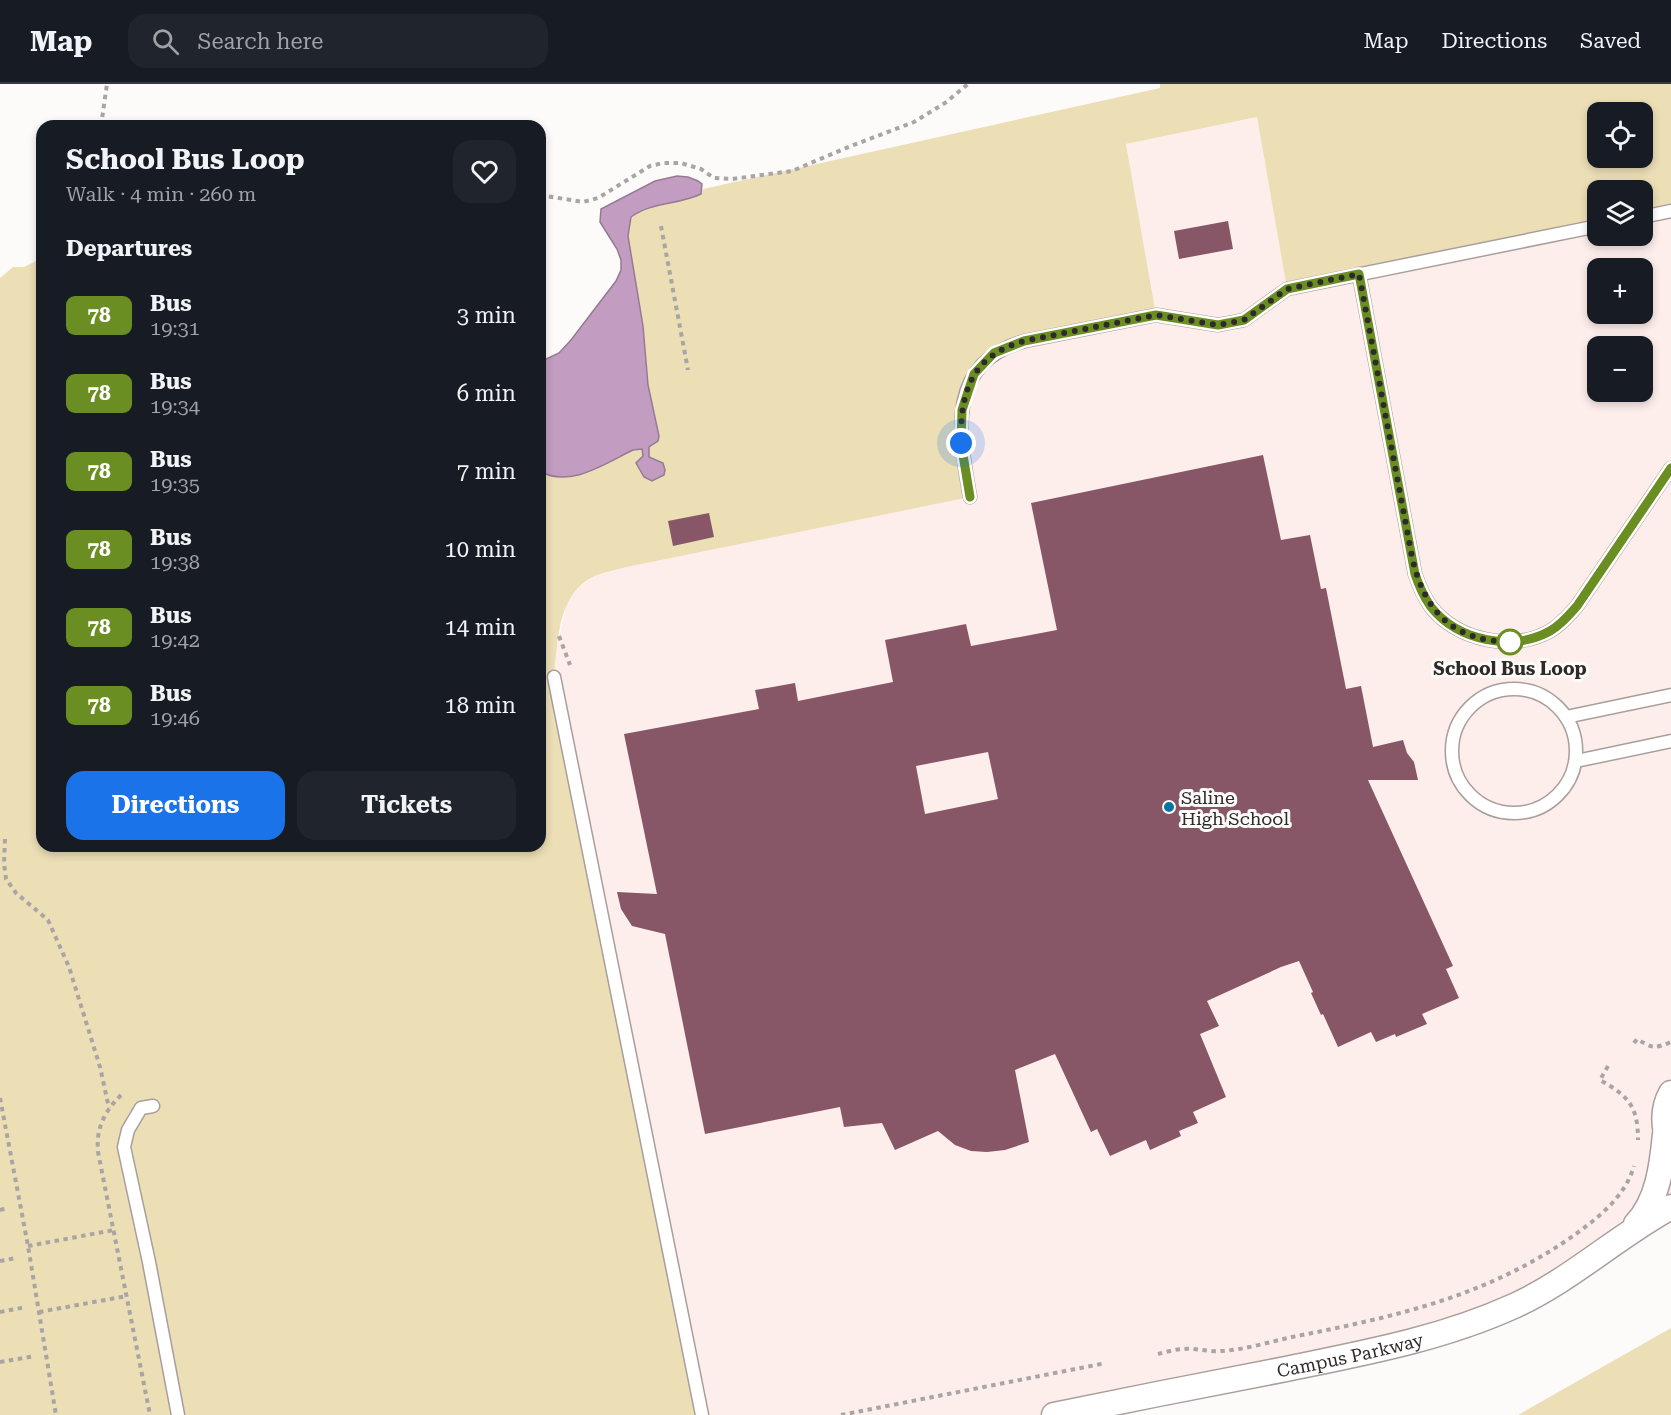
<!DOCTYPE html>
<meta charset="utf-8">
<style>
:root{--surface:#171b24;--page:#20242c;--text:#f1f3f6;--muted:#9ea1a6;--line:#363941;--accent:#1a73e8}
body{margin:0;font-family:"Roboto Serif",serif;background:var(--page);color:var(--text);height:100vh;display:flex;flex-direction:column;font-size:22px;white-space:nowrap}
*{box-sizing:border-box;margin:0}
p{font-size:20px;color:var(--muted)}
.icon{flex:none;width:33px;height:33px;fill:none;stroke:currentColor;stroke-width:2;stroke-linecap:round;stroke-linejoin:round}
.map{position:relative;flex:1;overflow:hidden}
.sheet{position:absolute;left:36px;top:36px;width:510px;height:732px;display:flex;flex-direction:column;background:var(--surface);border-radius:18px;box-shadow:0 3px 9px #0003}
.sheet>*{flex:none}
.badge{padding:0 12px;border-radius:9px;font-size:21px;line-height:39px}
.fabs{position:absolute;left:1587px;top:18px;display:grid;gap:12px}
.fabs a{display:grid;place-items:center;width:66px;height:66px;border-radius:12px;background:var(--surface);box-shadow:0 3px 9px #0003;font-size:30px}
.you{position:absolute;width:30px;height:30px;margin:-15px;border:4px solid #fff;border-radius:50%;background:#1a73e8;box-shadow:0 0 0 9px #1a73e833}
.map>.badge{position:absolute;translate:-50% -50%;box-shadow:0 0 0 3px #fff}
h2{padding:0 30px;font-size:22px;line-height:54px}
.round{display:grid;place-items:center;flex:none;width:63px;height:63px;border-radius:18px;background:var(--page)}
.head{display:flex;align-items:center;justify-content:space-between;height:102px;padding:0 30px}
h1{font-size:28px;font-weight:700;line-height:45px}
.button{display:flex;gap:12px;margin-top:auto;padding:12px 30px}
.button a{flex:1;height:69px;border-radius:18px;background:var(--accent);color:#fff;font-size:24px;font-weight:700;line-height:69px;text-align:center}
.button a+a{background:var(--page);color:var(--text)}
ul{padding:0;list-style:none}
li{display:flex;align-items:center;gap:18px;height:78px;padding:0 30px}
li div{flex:1}
li b{display:block;font-size:22px}
li em{font-style:normal}
li .badge{min-width:66px;font-weight:700;text-align:center}
header{display:flex;align-items:center;gap:36px;box-sizing:border-box;height:84px;padding:0 30px;background:var(--surface);border-bottom:2px solid var(--line)}
header strong{font-size:28px}
nav{display:flex;gap:33px;margin-inline-start:auto;font-size:21px}
.search{width:420px;height:54px;background:var(--page);display:flex;align-items:center;gap:15px;box-sizing:border-box;padding:0 21px;border-radius:18px;color:var(--muted);font-size:22px}
.map>svg:first-child{display:block}
</style>
<header>
<strong>Map</strong>
<div class="search"><svg class="icon" aria-label="search" viewBox="0 0 24 24"><circle cx="10" cy="10" r="6"/><path d="M15 15l6 6"/></svg>Search here</div>
<nav><a>Map</a><a>Directions</a><a>Saved</a></nav>
</header>
<div class="map">
<svg width="1671" height="1331" viewBox="0 0 1671 1331">
<rect width="100%" height="100%" fill="#fdfbfa"/>
<!-- built -->
<path fill="#feeeeb" fill-rule="evenodd" d="M1257,33L1287,204L1597,142L1598,152H1642L1643,133L1671,127V1123L1515,1222L1054,1331H702L554,593L557,563L567,518L579,503L595,492L627,483L723,463L964,313L994,269L1156,231L1126,60ZM1598,184H1642V230H1598ZM1598,262H1642V308H1598Z"/>
<!-- green -->
<g fill="#ecdfb6" fill-rule="evenodd">
<path d="M1160,0H1671V127L1643,133L1642,106H1598L1597,142L1287,205L1257,33L1126,60L1156,231L994,269L964,313L970,413L627,483C616,486 605,488 595,492C557,509 558,557 554,593L702,1331H0V194L13,183H24L42,174V762H540V387C569,405 606,379 633,366L643,365V372L640,376H657L649,373V363L654,361L659,352L648,301L643,242L628,152L631,132L642,125L677,118L701,110L703,105L1160,4ZM1598,28H1642V74H1598Z"/>
<polygon points="1671,1244 1671,1331 1518,1331"/>
</g>
<!-- water -->
<path fill="#c29cc1" stroke="#967a94" stroke-width="1.5" d="M677,92L688,93L698,97L702,100L701,110C678,121 651,118 631,133L628,152L643,242L648,301L659,352L658,357L649,363V373L663,379L665,386L664,391L652,397L644,393L636,379L643,372L642,365L633,366C606,379 569,405 540,387V278L559,269L571,256L616,197L621,186V176L617,165L600,138L601,125L655,97Z"/>
<!-- building -->
<g fill="#875667" fill-rule="evenodd">
<polygon points="1228,137 1233,165 1179,175 1174,147"/>
<path d="M1263,371L1281,456L1310,451L1321,505L1326,504L1346,605L1361,602L1373,663L1403,656L1407,669L1414,678L1418,696H1368L1453,882L1446,885L1459,914L1422,930L1427,940L1396,953L1395,950L1376,958L1371,948L1338,963L1323,930L1321,931L1311,909L1313,908L1299,877L1281,883L1207,917L1219,942L1200,950L1226,1013L1193,1028L1198,1039L1179,1047L1181,1052L1150,1066L1146,1056L1110,1072L1097,1045L1091,1048L1055,970L1015,986L1029,1058L1005,1066L987,1068L971,1067L955,1061L938,1047L895,1066L882,1039L844,1043L840,1023L705,1050L665,850L632,842L621,825L617,808L657,810L624,650L759,625L755,606L767,604L795,599L798,617L893,598L885,556L966,540L971,562L1057,546L1031,419ZM988,668L998,715L925,730L916,682Z"/>
<polygon points="709,429 714,453 673,462 668,437"/>
</g>
<g fill="none" stroke-linecap="round" stroke-linejoin="round">
<defs>
<g id="service">
<polyline points="1642,133 1671,127"/>
<path d="M1359,190L1415,490C1419,502 1424,513 1431,523C1458,557 1513,568 1550,547C1561,541 1569,531 1577,522L1671,384"/>
<path d="M970,413C959,350 945,279 1025,257L1156,231L1218,241L1244,236L1287,205L1598,142"/>
<polyline points="554,593 702,1331"/>
<circle cx="1514" cy="667" r="62"/>
<polyline points="1566,633 1671,611"/>
<polyline points="1576,677 1671,657"/>
<polyline points="153,1022 141,1024 128,1046 124,1063 149,1178 178,1331"/>
</g>
<g id="minor">
<path d="M1671,1064C1663,1045 1661,1027 1671,1009"/>
<path d="M1636,1140C1658,1117 1662,1081 1665,1050"/>
<path id="s1" d="M1054,1331C1131,1315 1209,1300 1286,1285C1364,1269 1441,1255 1514,1222C1571,1196 1616,1153 1671,1123"/>
</g>
</defs>
<!-- service casing -->
<use href="#service" stroke="#a99e9c" stroke-width="15"/>
<!-- minor casing -->
<use href="#minor" stroke="#a99e9c" stroke-width="27"/>
<!-- path -->
<g stroke="#a9a5a5" stroke-width="4" stroke-dasharray="4.5 4.5" stroke-linecap="butt">
<polyline points="101,42 107,0"/>
<polyline points="540,111 583,118 598,114 650,82 663,79 681,79 701,85 714,94 732,95 792,87 851,62 914,38 945,19 968,0"/>
<polyline points="661,142 688,286"/>
<polyline points="559,552 570,581"/>
<polyline points="5,755 4,779 6,795 16,809 48,836 69,883 100,983 109,1024"/>
<path d="M1634,959L1637,955C1652,964 1654,965 1671,958"/>
<path d="M1608,982L1600,996C1629,1012 1638,1023 1638,1056"/>
<path d="M121,1011C104,1028 96,1044 98,1068L150,1331"/>
<polyline points="0,1014 28,1162 56,1331"/>
<polyline points="0,1126 7,1124"/>
<polyline points="28,1162 114,1146"/>
<polyline points="0,1177 16,1174"/>
<polyline points="0,1228 26,1223"/>
<polyline points="39,1228 127,1212"/>
<path d="M1158,1270C1166,1268 1176,1265 1184,1265C1196,1264 1209,1268 1221,1267C1244,1266 1269,1258 1292,1253C1394,1233 1486,1213 1573,1152C1598,1134 1625,1113 1634,1082"/>
<polyline points="0,1278 35,1272"/>
<polyline points="841,1331 1106,1279"/>
</g>
<!-- service -->
<use href="#service" stroke="#fff" stroke-width="12"/>
<!-- minor -->
<use href="#minor" stroke="#fff" stroke-width="24"/>
</g>
<g fill="none" stroke-linecap="round" stroke-linejoin="round">
<defs>
<path id="line" d="M970,413L961,359L962,326L974,290L994,269L1024,257L1156,231L1218,241L1244,236L1287,205L1359,190L1415,490C1419,502 1424,513 1431,523C1458,557 1513,568 1550,547C1561,541 1569,531 1577,522L1671,384"/>
</defs>
<!-- line casing -->
<use href="#line" stroke="#fff" stroke-width="14"/>
<!-- line -->
<use href="#line" stroke="#6b8e23" stroke-width="9"/>
<!-- walk -->
<path stroke="#2f2a2a" stroke-width="6" stroke-dasharray="0 10.8" d="M961,359C960,308 971,272 1024,257L1156,231L1218,241L1244,236L1287,205L1359,190L1412,473C1425,531 1456,559 1517,558H1510"/>
</g>
<!-- markers -->
<circle fill="#fff" stroke="#6b8e23" stroke-width="3" cx="1510" cy="558" r="12"/>
<circle fill="#0775a0" stroke="#fdfbfa" stroke-width="2" cx="1169" cy="723" r="6"/>
<g text-anchor="middle" dominant-baseline="central" stroke-width="6" stroke-linejoin="round" paint-order="stroke">
<!-- stop labels -->
<g font-size="18" font-weight="bold" fill="#2f2a2a" stroke="#fdfbfa">
<text x="1510" y="584">School Bus Loop</text>
</g>
<!-- poi labels -->
<g font-size="18" fill="#2f2a2a" stroke="#fdfbfa" text-anchor="start">
<text x="1181" y="713">Saline<tspan x="1181" dy="21">High School</tspan></text>
</g>
<!-- street labels -->
<g font-size="18" fill="#2f2a2a" stroke="#fdfbfa">
<text stroke="none"><textPath href="#s1" startOffset="302">Campus Parkway</textPath></text>
</g>
</g>
</svg>
<div class="fabs">
<a><svg class="icon" aria-label="locate" viewBox="0 0 24 24"><circle cx="12" cy="12" r="6"/><path d="M12 2v4M12 18v4M2 12h4M18 12h4"/></svg></a>
<a><svg class="icon" aria-label="layers" viewBox="0 0 24 24"><path d="M12 4l9 5-9 5-9-5zM3 14l9 5 9-5"/></svg></a>
<a>+</a>
<a>−</a>
</div>
<div class="you" style="left:961px;top:359px"></div>
<section class="sheet">
<div class="head"><div><h1>School Bus Loop</h1><p>Walk · 4 min · 260 m</p></div><a class="round"><svg class="icon" aria-label="heart" viewBox="0 0 24 24"><path d="M12 20l-8-8c-3-5 5-10 8-4 3-6 11-1 8 4z"/></svg></a></div>
<h2>Departures</h2>
<ul>
<li><span class="badge" style="background:#6b8e23;color:#fff">78</span><div><b>Bus</b><p>19:31</p></div><em>3 min</em></li>
<li><span class="badge" style="background:#6b8e23;color:#fff">78</span><div><b>Bus</b><p>19:34</p></div><em>6 min</em></li>
<li><span class="badge" style="background:#6b8e23;color:#fff">78</span><div><b>Bus</b><p>19:35</p></div><em>7 min</em></li>
<li><span class="badge" style="background:#6b8e23;color:#fff">78</span><div><b>Bus</b><p>19:38</p></div><em>10 min</em></li>
<li><span class="badge" style="background:#6b8e23;color:#fff">78</span><div><b>Bus</b><p>19:42</p></div><em>14 min</em></li>
<li><span class="badge" style="background:#6b8e23;color:#fff">78</span><div><b>Bus</b><p>19:46</p></div><em>18 min</em></li>
</ul>
<div class="button"><a>Directions</a><a>Tickets</a></div>
</section>
</div>
